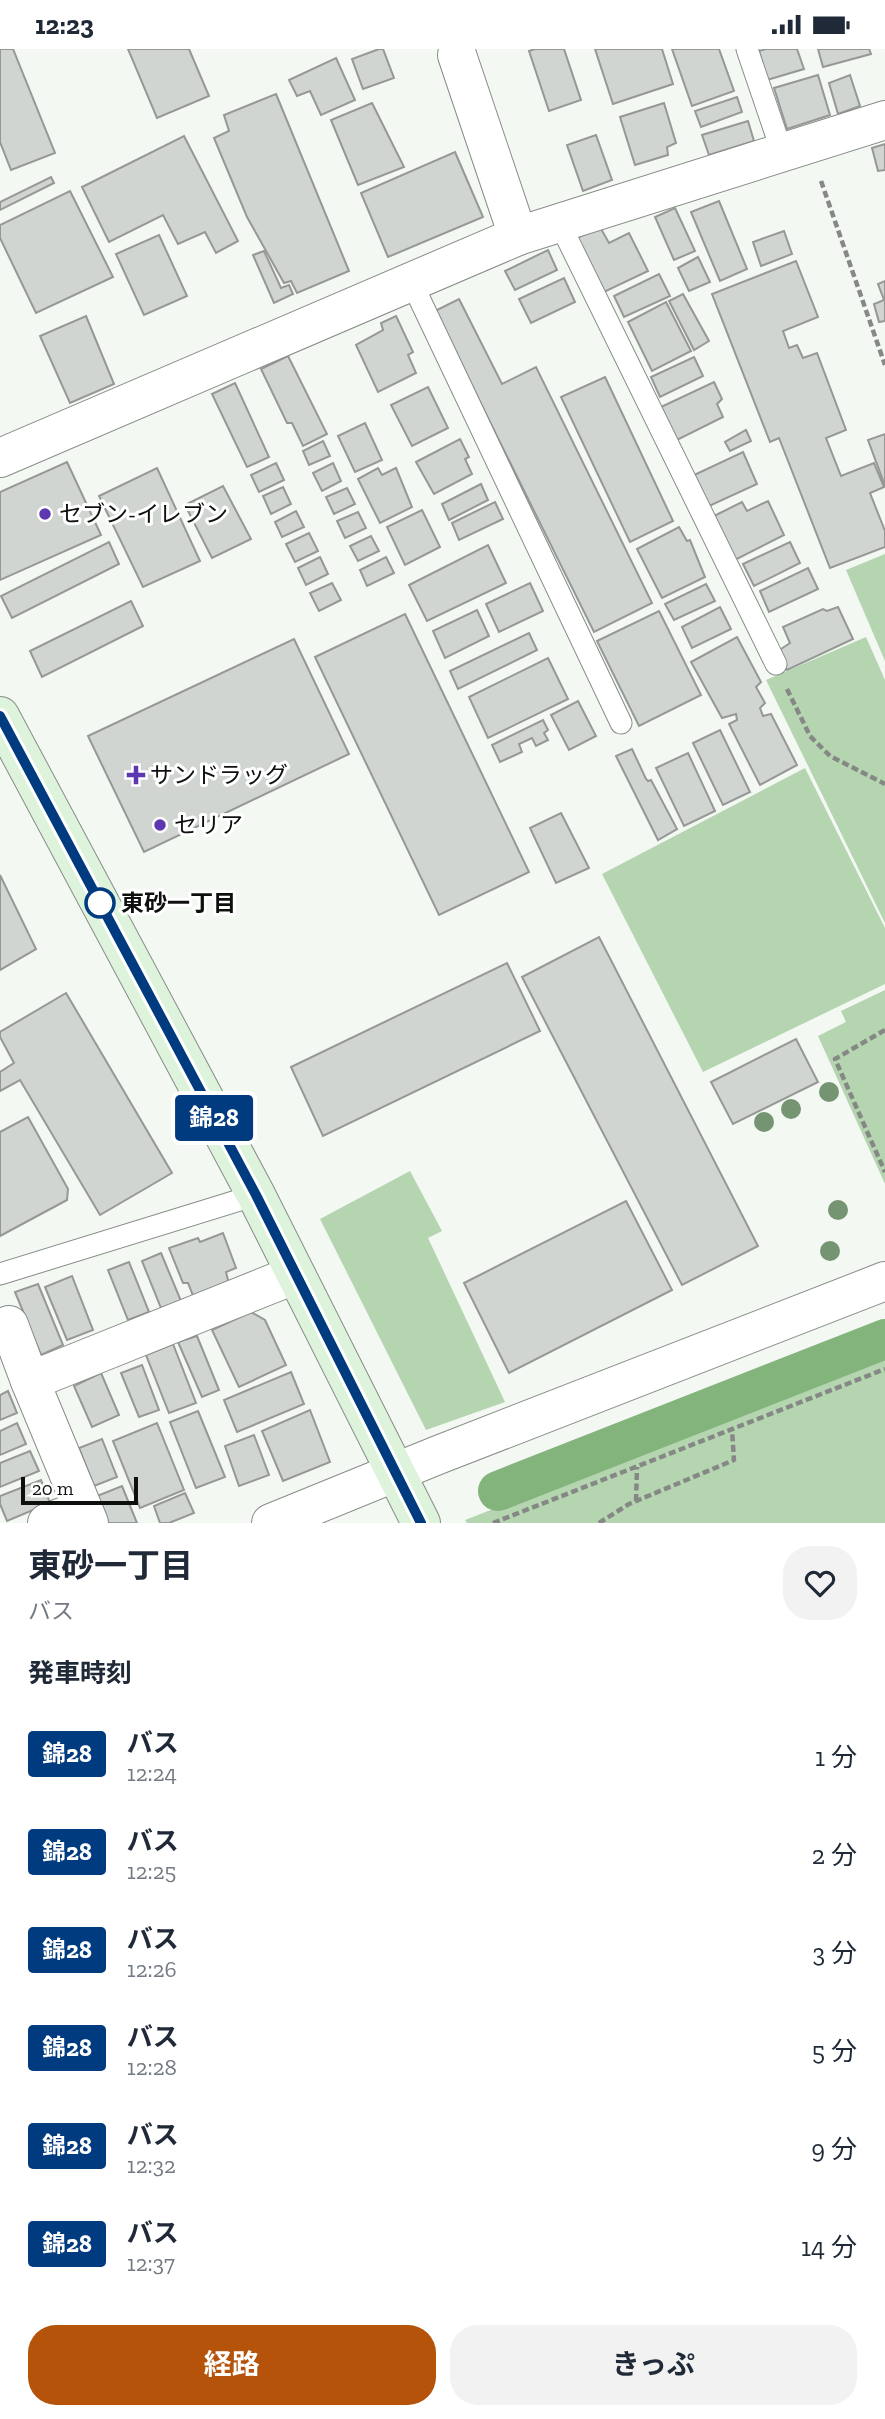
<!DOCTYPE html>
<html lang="ja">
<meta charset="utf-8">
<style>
:root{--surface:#fff;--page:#f2f2f3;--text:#1f2937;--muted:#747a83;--accent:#b45309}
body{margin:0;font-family:"Zilla Slab","Noto Sans JP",serif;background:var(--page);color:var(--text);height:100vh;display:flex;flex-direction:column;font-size:26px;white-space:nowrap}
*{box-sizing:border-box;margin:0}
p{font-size:23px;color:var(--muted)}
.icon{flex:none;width:38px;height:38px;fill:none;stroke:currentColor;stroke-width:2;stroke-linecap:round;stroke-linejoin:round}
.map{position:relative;height:1474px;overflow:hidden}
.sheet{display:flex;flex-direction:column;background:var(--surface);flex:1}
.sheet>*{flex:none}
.badge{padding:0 14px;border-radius:5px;font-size:24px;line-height:46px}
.scale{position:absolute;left:21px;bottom:18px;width:117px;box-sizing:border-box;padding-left:7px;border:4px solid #0e100e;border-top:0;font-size:19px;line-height:24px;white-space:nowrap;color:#0e100e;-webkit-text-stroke:5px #fff;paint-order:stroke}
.map>.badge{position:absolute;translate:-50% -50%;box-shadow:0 0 0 4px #fff}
h2{padding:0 28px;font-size:26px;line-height:63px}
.round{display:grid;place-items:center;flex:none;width:74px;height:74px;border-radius:28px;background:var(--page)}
.summary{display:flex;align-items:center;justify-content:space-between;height:119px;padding:0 28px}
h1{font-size:33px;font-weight:700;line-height:52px}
.button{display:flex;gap:14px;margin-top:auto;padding:14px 28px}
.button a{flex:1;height:80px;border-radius:28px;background:var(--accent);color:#fff;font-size:28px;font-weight:700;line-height:80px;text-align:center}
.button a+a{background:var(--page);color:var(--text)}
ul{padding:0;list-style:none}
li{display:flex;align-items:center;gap:21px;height:98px;padding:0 28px}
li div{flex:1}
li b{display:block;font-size:26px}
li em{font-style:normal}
li .badge{min-width:77px;font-weight:700;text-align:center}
.status{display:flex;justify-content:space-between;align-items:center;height:49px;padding:0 35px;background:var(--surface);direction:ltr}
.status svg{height:19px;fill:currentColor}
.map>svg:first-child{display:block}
</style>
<div class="status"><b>12:23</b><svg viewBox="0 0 49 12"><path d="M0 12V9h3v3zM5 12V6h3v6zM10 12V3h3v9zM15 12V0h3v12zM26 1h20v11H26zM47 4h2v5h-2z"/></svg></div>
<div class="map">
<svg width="885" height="1474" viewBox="0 0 885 1474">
<rect width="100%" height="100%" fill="#f3f8f3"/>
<!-- green -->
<g fill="#b4d5b0">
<polygon points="885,505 885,612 846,521"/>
<polygon points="866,588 885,631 885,874 766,631"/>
<polygon points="805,719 885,879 885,935 703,1023 602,825"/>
<polygon points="885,941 885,1135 818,987 846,973 841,962"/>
<polygon points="410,1122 442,1182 428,1189 505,1353 426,1381 320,1170"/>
<polygon points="885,1308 885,1474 467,1474 465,1471"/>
</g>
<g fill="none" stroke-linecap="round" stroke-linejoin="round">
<!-- canal -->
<polyline stroke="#82b47b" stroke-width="40" points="498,1442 885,1290"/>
</g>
<!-- building -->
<g fill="#d1d5d1" stroke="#959894" stroke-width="2">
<polygon points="0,0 13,0 55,104 11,121 0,93"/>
<polygon points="128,0 189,0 209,47 157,69"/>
<polygon points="379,0 383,0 394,29 363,40 352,10"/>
<polygon points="535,0 564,0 581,51 549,62 529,2"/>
<polygon points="595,0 662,0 673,35 613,55"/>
<polygon points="672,0 719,0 734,42 692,57"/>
<polygon points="766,0 797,0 804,20 767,31 759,2"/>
<polygon points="818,0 869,0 871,5 823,18"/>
<polygon points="336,9 355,51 321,66 310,42 297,47 289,31"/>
<polygon points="818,26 830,66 787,80 774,39"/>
<polygon points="850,26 860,57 838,65 829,34"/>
<polygon points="276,45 349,222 297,244 291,232 284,234 247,168 214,89 229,82 224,66"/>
<polygon points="737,48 742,63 701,78 695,62"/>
<polygon points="372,54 404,118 358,136 331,71"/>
<polygon points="664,54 676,94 667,98 668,106 635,116 620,68"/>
<polygon points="748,72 754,92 709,106 702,86"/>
<polygon points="596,86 612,131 583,142 567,96"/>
<polygon points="184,87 238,192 216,204 205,183 178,195 163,166 109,193 82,138"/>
<polygon points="885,95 885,121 878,122 872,99"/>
<polygon points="455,103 483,168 388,208 361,144"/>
<polygon points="51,128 54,134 0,161 0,153"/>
<polygon points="70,142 113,228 36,264 0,189 0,176"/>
<polygon points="719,152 747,220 720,232 691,163"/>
<polygon points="675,159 695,202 674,211 655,168"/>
<polygon points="600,178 609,194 629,184 648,222 604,243 577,189"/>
<polygon points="784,182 792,205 761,217 753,193"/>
<polygon points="159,186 187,247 144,266 116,205"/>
<polygon points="548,201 557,221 515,241 505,222"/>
<polygon points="264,202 281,239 289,236 293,245 274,254 253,206"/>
<polygon points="698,208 710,233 689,242 678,219"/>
<polygon points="796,212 818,268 783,282 789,299 797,296 803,309 817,304 846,381 826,389 841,427 874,414 884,438 870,444 885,482 885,498 830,519 779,389 770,393 712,245"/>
<polygon points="659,225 670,247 624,268 614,247"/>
<polygon points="564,229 575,253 531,274 519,250"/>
<polygon points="885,232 885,272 879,273 874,255 884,251 878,235"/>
<polygon points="683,245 709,292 694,301 669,252"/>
<polygon points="459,250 502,335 536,318 652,554 594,583 435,262"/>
<polygon points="666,253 691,302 652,322 628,273"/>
<polygon points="86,267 114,335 70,354 40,287"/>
<polygon points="396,267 413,303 408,306 416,324 378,343 356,296 383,281 381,274"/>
<polygon points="288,307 327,385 303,397 292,374 287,374 261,320"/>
<polygon points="694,308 703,327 660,348 651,328"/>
<polygon points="605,328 673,472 630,493 561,348"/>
<polygon points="714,333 722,350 717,355 723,368 677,391 661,358"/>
<polygon points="235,334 269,408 247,418 212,345"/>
<polygon points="428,338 448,379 412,397 391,356"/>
<polygon points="365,374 382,411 355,423 338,387"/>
<polygon points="746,381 751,392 730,402 725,393"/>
<polygon points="885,385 885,437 868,391"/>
<polygon points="460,390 469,408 465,410 472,425 434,445 416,413"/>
<polygon points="323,392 330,407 309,416 303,402"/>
<polygon points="743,403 757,435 707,458 692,427"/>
<polygon points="67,413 101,486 0,531 0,443"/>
<polygon points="276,414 284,431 259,443 251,426"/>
<polygon points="333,414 341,432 322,442 313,424"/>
<polygon points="157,419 200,512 143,538 99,447"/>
<polygon points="378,419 382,426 396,419 412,458 380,474 358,430"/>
<polygon points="481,435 488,451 449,471 442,455"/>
<polygon points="223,437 251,490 212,509 185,456"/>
<polygon points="283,438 291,455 271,465 263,447"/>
<polygon points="347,439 355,455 334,465 326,448"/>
<polygon points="768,452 784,486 735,511 714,467 742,453 747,462"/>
<polygon points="495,453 503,470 459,491 452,474"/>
<polygon points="422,461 440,498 405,516 387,478"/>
<polygon points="296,462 304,478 282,488 275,473"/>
<polygon points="358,463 366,479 345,489 337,472"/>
<polygon points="679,478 687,492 690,491 705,528 662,549 637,500"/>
<polygon points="309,484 318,502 295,513 286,495"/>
<polygon points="371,487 379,502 358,512 350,497"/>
<polygon points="109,493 119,515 12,569 1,547"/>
<polygon points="790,493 800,514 754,537 743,515"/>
<polygon points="488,496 506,534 427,572 409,536"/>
<polygon points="320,508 328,525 306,536 298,519"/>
<polygon points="386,508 394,524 367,537 360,521"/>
<polygon points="808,519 818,540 769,563 760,542"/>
<polygon points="332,534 341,551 319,562 310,544"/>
<polygon points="530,534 543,562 499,583 486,555"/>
<polygon points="706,535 715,552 674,571 665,555"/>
<polygon points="131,552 143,577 42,628 30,602"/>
<polygon points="720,558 731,580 692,599 682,578"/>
<polygon points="838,558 853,590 787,621 778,602 790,594 783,578 823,560 827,562"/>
<polygon points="477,561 489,587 445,609 433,582"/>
<polygon points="659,562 701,646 639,677 597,592"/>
<polygon points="405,565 529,823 439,866 315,608"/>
<polygon points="529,584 537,601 458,640 450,622"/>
<polygon points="737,588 761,633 756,638 765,654 760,659 763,667 771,665 797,716 760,736 729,675 737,671 736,665 722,669 691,613"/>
<polygon points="294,590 349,705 144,803 88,687"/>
<polygon points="548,609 568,650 488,689 469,648"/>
<polygon points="578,652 596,687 569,701 551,666"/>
<polygon points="543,671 548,681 544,684 548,691 536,697 532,689 519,695 522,703 500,713 492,696"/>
<polygon points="720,681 750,743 723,756 693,694"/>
<polygon points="632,700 646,730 648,732 651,731 677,780 658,791 616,707"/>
<polygon points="688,704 715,762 684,777 656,719"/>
<polygon points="561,764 589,819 556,834 530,779"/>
<polygon points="0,826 36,900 0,921"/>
<polygon points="599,888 758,1197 682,1236 522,928"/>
<polygon points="507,914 540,982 323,1087 291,1018"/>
<polygon points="66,944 172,1124 100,1166 20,1031 0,1042 0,1023 14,1014 0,988 0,983"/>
<polygon points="796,990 818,1033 733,1075 711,1033"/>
<polygon points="28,1068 68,1140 67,1151 0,1187 0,1083"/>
<polygon points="626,1152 672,1241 509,1324 464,1234"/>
<polygon points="223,1184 236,1219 226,1223 229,1235 194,1249 188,1234 183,1234 169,1199 198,1189 200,1193"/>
<polygon points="161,1204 181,1252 161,1259 142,1212"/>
<polygon points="129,1213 149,1263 128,1271 108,1221"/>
<polygon points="72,1227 93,1281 67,1291 45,1238"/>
<polygon points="38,1235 63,1296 41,1306 15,1243"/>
<polygon points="251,1263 265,1271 286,1316 239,1338 212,1281"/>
<polygon points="197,1287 219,1341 202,1348 178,1293"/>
<polygon points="173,1295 196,1354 169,1364 146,1306"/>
<polygon points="142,1316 159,1361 139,1368 121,1324"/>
<polygon points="291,1323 304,1355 237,1383 224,1351"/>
<polygon points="101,1324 119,1366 92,1378 74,1337"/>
<polygon points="8,1342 17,1364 0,1371 0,1346"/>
<polygon points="310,1361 330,1413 283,1432 262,1382"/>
<polygon points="198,1362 225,1428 196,1439 170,1373"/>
<polygon points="17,1374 26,1395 0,1406 0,1382"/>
<polygon points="157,1374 184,1441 140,1459 113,1392"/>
<polygon points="254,1386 269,1426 239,1437 225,1397"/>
<polygon points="102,1390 117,1428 94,1437 79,1399"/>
<polygon points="30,1402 39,1422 0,1438 0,1414"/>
<polygon points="41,1431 50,1454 7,1472 0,1455 0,1447"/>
<polygon points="122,1437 137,1474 108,1474 97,1447"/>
<polygon points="185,1444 194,1464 169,1474 160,1474 154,1457"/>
</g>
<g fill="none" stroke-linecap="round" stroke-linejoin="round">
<defs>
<g id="lane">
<polyline points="747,0 782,103"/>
<polyline points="559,173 776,615"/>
<polyline points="411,232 621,674"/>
<polyline points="0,1225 256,1146"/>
</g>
<g id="street">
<polyline points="457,6 518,187"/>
<polyline points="0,409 518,187 885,71"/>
<polyline points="9,1276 30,1332"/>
<polyline points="47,1474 83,1460"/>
<polyline points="89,1474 30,1332 294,1226"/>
<polyline points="271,1474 438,1406 885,1232"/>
</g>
<polyline id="secondary" points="0,667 256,1146 421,1474"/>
</defs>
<!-- lane casing -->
<use href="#lane" stroke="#888c88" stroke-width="23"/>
<!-- street casing -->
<use href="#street" stroke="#888c88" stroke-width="40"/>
<!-- secondary casing -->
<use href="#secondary" stroke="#888c88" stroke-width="40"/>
<!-- path -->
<g stroke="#858885" stroke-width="4.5" stroke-dasharray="7 3.5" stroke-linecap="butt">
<polyline points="821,132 885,316"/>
<polyline points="787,640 810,687 830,707 885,735"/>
<polyline points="885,981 835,1010 885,1123"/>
<polyline points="636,1452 637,1418"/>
<polyline points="493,1474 885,1320"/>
<polyline points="599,1474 629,1455 734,1411 732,1381"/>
</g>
<!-- lane -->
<use href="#lane" stroke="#fff" stroke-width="21"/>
<!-- street -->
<use href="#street" stroke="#fff" stroke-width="38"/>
<!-- secondary -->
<use href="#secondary" stroke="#def3dc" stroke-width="38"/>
</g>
<!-- trees -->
<g fill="#759472">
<circle cx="829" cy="1043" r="10"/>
<circle cx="791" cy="1060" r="10"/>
<circle cx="764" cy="1073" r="10"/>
<circle cx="838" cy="1161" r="10"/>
<circle cx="830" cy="1202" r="10"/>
</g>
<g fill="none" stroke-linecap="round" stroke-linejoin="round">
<defs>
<polyline id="line" points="0,667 256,1146 421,1474"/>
</defs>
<!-- line casing -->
<use href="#line" stroke="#fff" stroke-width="16"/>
<!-- line -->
<use href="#line" stroke="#003b80" stroke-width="10"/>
</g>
<!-- markers -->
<g fill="#5c37af" stroke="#fff" stroke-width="2.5">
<circle cx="45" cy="465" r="7"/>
<path d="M132.5 715.5h7v7h7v7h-7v7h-7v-7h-7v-7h7z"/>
<circle cx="160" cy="776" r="7"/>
</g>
<circle fill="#fff" stroke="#003b80" stroke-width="3.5" cx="100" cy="854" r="14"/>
<g text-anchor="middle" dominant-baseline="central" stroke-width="6" stroke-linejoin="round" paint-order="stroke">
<!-- poi labels -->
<g font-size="23" fill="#0e100e" stroke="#fff" text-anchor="start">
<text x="59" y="465">セブン-イレブン</text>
<text x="150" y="726">サンドラッグ</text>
<text x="174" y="776">セリア</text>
</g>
<!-- stop labels -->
<g font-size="23" font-weight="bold" fill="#0e100e" stroke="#fff" text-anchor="start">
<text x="121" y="854">東砂一丁目</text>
</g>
</g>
</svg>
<div class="scale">20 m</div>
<b class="badge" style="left:214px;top:1069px;background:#003b80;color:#fff">錦28</b>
</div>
<section class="sheet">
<div class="summary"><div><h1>東砂一丁目</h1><p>バス</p></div><a class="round"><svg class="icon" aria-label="heart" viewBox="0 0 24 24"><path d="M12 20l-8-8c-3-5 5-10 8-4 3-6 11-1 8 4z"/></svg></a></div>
<h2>発車時刻</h2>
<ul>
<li><span class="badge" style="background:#003b80;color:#fff">錦28</span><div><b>バス</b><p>12:24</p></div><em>1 分</em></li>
<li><span class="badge" style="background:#003b80;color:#fff">錦28</span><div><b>バス</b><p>12:25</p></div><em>2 分</em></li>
<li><span class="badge" style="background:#003b80;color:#fff">錦28</span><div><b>バス</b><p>12:26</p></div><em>3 分</em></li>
<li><span class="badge" style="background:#003b80;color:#fff">錦28</span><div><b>バス</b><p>12:28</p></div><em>5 分</em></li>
<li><span class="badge" style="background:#003b80;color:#fff">錦28</span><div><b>バス</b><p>12:32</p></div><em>9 分</em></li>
<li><span class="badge" style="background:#003b80;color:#fff">錦28</span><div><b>バス</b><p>12:37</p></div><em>14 分</em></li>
</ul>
<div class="button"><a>経路</a><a>きっぷ</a></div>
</section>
